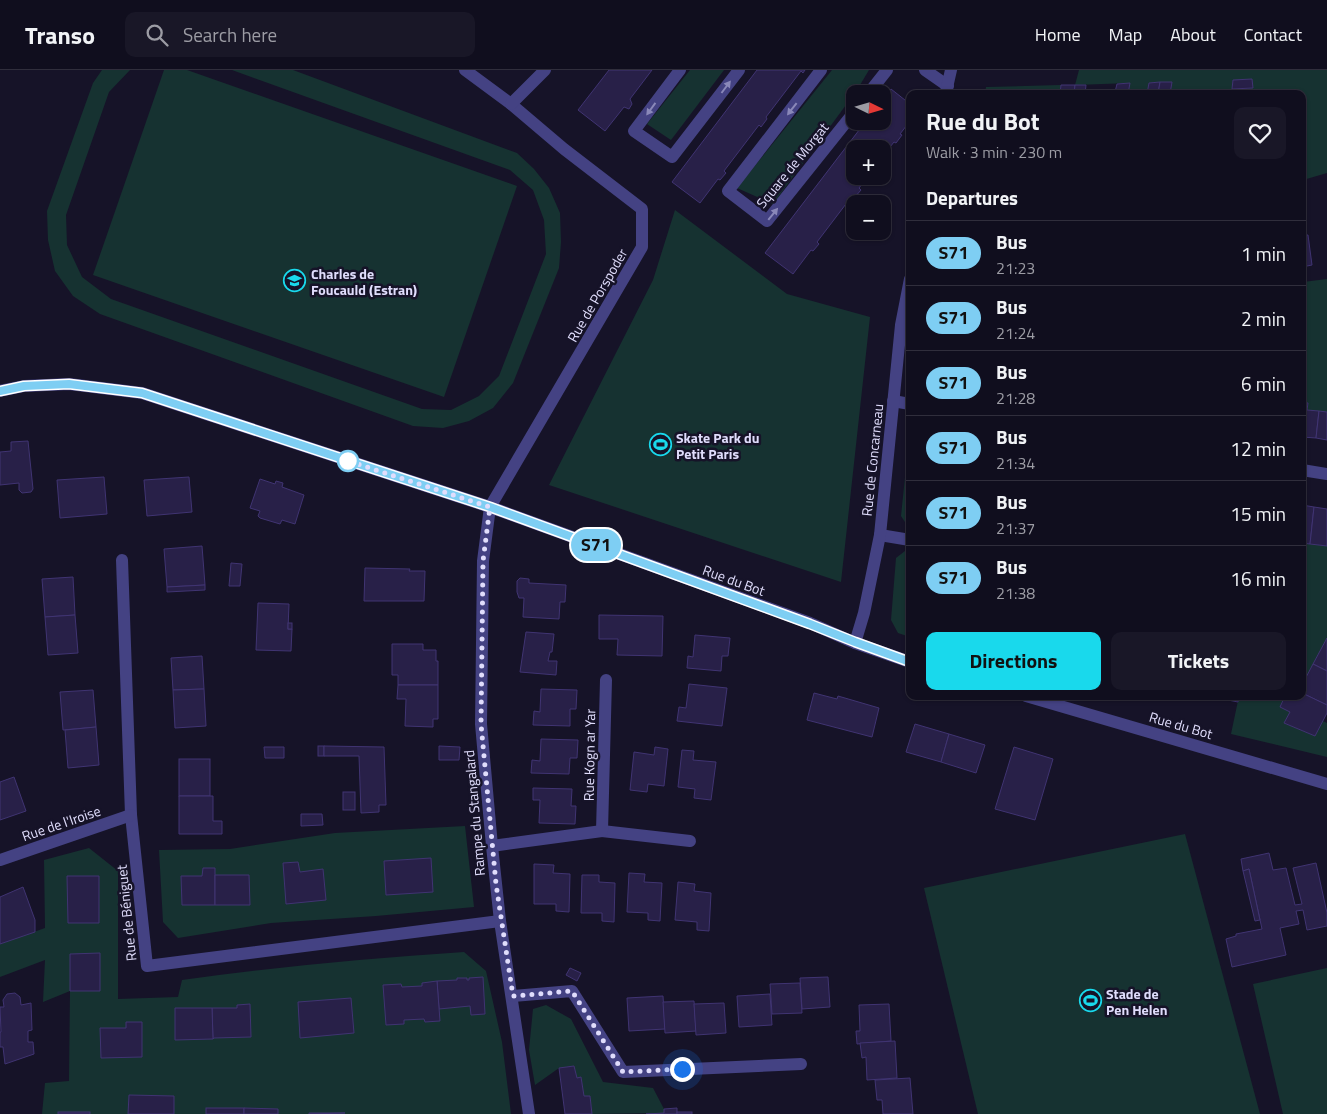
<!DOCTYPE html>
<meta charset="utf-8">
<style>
:root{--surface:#100e1e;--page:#191727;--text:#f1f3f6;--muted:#9c9ca4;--line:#302e3c;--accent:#19d9ec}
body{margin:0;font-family:"Titillium Web",sans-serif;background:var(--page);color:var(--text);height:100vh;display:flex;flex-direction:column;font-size:19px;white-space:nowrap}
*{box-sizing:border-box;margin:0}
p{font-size:16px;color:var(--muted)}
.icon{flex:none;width:28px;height:28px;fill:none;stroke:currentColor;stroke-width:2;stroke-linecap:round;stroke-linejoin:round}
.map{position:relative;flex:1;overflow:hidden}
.side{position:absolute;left:906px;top:20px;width:400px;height:610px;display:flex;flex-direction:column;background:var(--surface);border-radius:10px;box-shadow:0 1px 4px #0004,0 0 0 1px var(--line)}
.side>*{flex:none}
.badge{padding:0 10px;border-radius:16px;font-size:18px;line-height:32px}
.needle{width:32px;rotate:95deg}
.fabs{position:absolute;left:846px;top:15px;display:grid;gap:10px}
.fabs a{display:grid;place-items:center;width:45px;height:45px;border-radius:10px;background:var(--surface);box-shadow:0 1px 4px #0004,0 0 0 1px var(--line);font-size:25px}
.you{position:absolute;width:25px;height:25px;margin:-12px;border:4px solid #fff;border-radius:50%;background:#1a73e8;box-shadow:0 0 0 8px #1a73e833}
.map>.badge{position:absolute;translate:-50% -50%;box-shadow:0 0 0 2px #fff}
h2{padding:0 20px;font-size:19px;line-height:45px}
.round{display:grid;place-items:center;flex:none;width:52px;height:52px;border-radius:10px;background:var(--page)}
.overview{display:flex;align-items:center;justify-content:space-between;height:85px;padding:0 20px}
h1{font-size:24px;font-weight:700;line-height:38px}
.cta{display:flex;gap:10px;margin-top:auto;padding:10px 20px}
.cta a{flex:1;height:58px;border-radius:10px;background:var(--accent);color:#111;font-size:20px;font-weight:700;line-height:58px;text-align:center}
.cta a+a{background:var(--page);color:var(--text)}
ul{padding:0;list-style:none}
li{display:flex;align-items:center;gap:15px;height:65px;padding:0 20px;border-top:1px solid var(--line)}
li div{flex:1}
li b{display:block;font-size:19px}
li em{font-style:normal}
li .badge{min-width:55px;font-weight:700;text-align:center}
header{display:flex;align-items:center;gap:30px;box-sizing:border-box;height:70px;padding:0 25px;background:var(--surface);border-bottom:1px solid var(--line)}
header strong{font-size:24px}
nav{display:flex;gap:28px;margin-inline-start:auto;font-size:18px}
.search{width:350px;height:45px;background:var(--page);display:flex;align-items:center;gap:12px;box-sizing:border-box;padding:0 18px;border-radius:10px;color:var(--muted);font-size:19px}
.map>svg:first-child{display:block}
</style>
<header>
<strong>Transo</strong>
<div class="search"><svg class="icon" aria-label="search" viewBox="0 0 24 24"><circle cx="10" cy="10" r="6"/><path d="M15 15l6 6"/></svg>Search here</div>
<nav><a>Home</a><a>Map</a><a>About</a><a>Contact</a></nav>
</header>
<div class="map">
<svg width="1327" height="1044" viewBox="0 0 1327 1044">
<rect width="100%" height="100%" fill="#161328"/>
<!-- green -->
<g fill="#163231" fill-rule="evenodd">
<polygon points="102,0 130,0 109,22 66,145 67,175 82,207 111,229 422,339 451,340 479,326 499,306 546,184 544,150 533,120 510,100 232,0 293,0 517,83 534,99 549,118 560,143 561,172 559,198 513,313 493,338 469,351 443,358 413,356 100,244 73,226 55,201 48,170 47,141 93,13"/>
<polygon points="164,0 187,0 517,116 444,327 93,205"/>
<polygon points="690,0 724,0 671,70 647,54"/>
<polygon points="832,0 869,0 857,20 773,134 737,118"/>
<path d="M1079,0H1327V103L1303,110L1302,24H1170L1171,12L1149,13L1147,24H1128L1130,13L1075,15ZM1233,10H1252V18L1232,19Z"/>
<polygon points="1061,15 1060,24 985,24 986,17"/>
<polygon points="675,140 787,224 870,247 841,512 549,415 653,210"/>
<polygon points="1327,209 1327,342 1307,340 1308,333 1303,332 1303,212"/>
<polygon points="910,359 910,456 907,455 901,446"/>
<polygon points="1302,473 1327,476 1327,568 1303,615"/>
<polygon points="905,481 910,482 910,567 898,563 891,550 896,488"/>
<polygon points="1239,626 1285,626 1280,637 1290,642 1284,653 1315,666 1323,651 1327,653 1327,687 1231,664"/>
<polygon points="465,756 474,837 376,846 271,853 178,868 163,852 159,780 230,779 335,763"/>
<polygon points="1185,764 1260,1044 978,1044 924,818"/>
<path d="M89,778L118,801V929L178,927L182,910C276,897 370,888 464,882L486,901L502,972L511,1044H42L45,1013L69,1011L70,921L43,932L45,890L0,907V874L45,858L44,790Z"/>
<polygon points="1327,898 1327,1044 1283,1044 1253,914"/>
<polygon points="546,935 571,949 603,1012 653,1018 664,1039 664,1043 592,1044 590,1026 584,1026 581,1008 577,1008 574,996 559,998 535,1015 529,980 533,939"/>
</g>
<!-- building -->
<g fill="#282048" stroke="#403472">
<polygon points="609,0 652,0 630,29 632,34 629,39 624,37 605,61 578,40"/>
<polygon points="757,0 805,0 803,3 801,1 766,47 767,49 761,57 759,55 724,101 726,103 720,110 718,109 700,133 672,112"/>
<polygon points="1252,9 1253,18 1232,19 1233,10"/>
<polygon points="1160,12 1158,24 1147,24 1149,13"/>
<polygon points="1160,12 1172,12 1170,24 1158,24"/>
<polygon points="1130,13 1128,24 1115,22 1117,14"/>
<polygon points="1061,15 1075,15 1074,24 1060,24"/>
<polygon points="1075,15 1086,15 1085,24 1074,24"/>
<polygon points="891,19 910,34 910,51 900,64 902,65 896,73 894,72 882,87 882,79 855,79 855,106 868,106 859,118 861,120 854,128 852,126 817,172 819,174 813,181 811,180 793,204 765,183 866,51 882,51 882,30"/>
<polygon points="1302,165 1308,165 1312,195 1302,197"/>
<polygon points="1302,332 1308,333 1307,340 1319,341 1316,368 1302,367"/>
<polygon points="1319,341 1327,342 1327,370 1316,368"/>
<polygon points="28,371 33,419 31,422 22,423 19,420 19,413 0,415 0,382 11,381 11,372"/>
<polygon points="104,407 107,444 60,448 57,410"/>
<polygon points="189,407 192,442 147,446 144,410"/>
<polygon points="260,409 275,414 276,411 283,413 282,417 304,425 295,454 282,450 280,454 260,448 258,446 260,441 250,438"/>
<polygon points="1302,435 1314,437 1310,474 1302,473"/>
<polygon points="1314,437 1327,439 1327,476 1310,474"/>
<polygon points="202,476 205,515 167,517 164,479"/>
<polygon points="231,493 242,494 240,516 229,516"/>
<polygon points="365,498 410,499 409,501 425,501 424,531 364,531"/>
<polygon points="73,507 75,545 45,547 42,509"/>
<polygon points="520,508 529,509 529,513 566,515 565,532 560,532 559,549 523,547 524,528 519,528 517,522 517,511"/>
<polygon points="205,515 205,520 167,522 167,517"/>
<polygon points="258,533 289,534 288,559 292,559 291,581 256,580"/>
<polygon points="75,545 78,583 48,585 45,547"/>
<polygon points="599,545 663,546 662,586 617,585 618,569 599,569"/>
<rect x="288" y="553" width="4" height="6"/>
<polygon points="526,562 554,564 552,582 550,582 548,591 557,591 556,605 520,602"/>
<polygon points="695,565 730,568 728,586 722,586 721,601 687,598 688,586 693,587"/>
<polygon points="1327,568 1327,601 1313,594"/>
<polygon points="392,574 423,574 423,580 436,580 436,591 438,591 438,615 398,615 398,605 392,605"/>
<polygon points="202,586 204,619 173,620 171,588"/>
<polygon points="1313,594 1327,601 1327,635 1302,623 1302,615"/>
<polygon points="689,614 727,618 722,656 677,651 679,637 686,638"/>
<polygon points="398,615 438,615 438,649 433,649 433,657 405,656 406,629 397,629"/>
<polygon points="204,619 206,656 175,658 173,620"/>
<polygon points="541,619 577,620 576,639 570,639 570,656 533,655 534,641 540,642"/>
<polygon points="93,620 96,657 63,660 60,622"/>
<polygon points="814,623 837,629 838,626 879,638 872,667 807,650"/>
<polygon points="1302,623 1327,635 1327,643 1315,666 1284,653 1290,642 1280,637 1285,626 1302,626"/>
<polygon points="1223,626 1239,626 1238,632 1223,629"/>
<polygon points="915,654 949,664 941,692 906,682"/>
<polygon points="96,657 99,695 68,698 65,660"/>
<polygon points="949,664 985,675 976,703 941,692"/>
<polygon points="541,669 578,670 577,688 570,688 569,704 531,703 532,690 540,691"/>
<rect x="318" y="676" width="6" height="10"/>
<polygon points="324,676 384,677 386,735 379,735 379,742 361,743 359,686 324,686"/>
<polygon points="439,676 460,677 459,690 439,690"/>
<polygon points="264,677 284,677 284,688 265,688"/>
<polygon points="655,677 668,679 664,716 648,714 647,722 630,720 634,682 654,685"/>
<polygon points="1014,677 1053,689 1035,750 995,739"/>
<polygon points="682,680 694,681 693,690 716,692 711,730 694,728 695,719 678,717"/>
<rect x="179" y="689" width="31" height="37"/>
<polygon points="14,707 26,741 0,750 0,712"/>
<polygon points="533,718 572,719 571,736 576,736 575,754 539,753 540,730 533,730"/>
<rect x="343" y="722" width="12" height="18"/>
<polygon points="179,726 213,726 213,751 222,751 222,764 179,764"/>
<polygon points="301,744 322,744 323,755 301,756"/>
<polygon points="1269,783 1273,800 1286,798 1295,835 1302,834 1293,798 1316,793 1327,843 1327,856 1307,860 1303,840 1296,841 1299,854 1280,858 1286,885 1232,897 1226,869 1236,866 1236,864 1262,859 1249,799 1243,801 1241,789"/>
<polygon points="431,788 433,822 386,825 384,791"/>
<polygon points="298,792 300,802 323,799 326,830 286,834 283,793"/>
<polygon points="534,794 554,795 553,803 570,804 569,842 556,841 556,834 534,834"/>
<polygon points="203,798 215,798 215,835 182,835 181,806 202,806"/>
<polygon points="1249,799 1260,850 1255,851 1243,801"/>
<polygon points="629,803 645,804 644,812 662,813 660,851 648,850 648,843 627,842"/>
<polygon points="215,805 249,805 250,835 215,835"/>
<polygon points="582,805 599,805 599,812 615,813 614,852 602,851 602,843 581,843"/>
<polygon points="67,806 99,806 99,853 68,853"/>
<polygon points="678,812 695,814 694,821 711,823 709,861 697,860 697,852 675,850"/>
<polygon points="23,817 35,850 35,862 0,874 0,827"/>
<polygon points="100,883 100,921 70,921 70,884"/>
<polygon points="570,898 581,903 577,911 566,905"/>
<polygon points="483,907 485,944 471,945 470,936 439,939 437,911 457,910 457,908 467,908 467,910 469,910 469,908"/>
<polygon points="828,907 830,937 802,939 800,908"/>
<polygon points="437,911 440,951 425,952 424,949 404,950 404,954 386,955 383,915 401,914 402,917 422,916 422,913"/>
<polygon points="800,913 802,943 772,944 770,914"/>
<polygon points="15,923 20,927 21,935 31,933 32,960 28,961 28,972 33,972 34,984 5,994 3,977 0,977 0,962 1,962 0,937 4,937 3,930 7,924"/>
<polygon points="770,924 772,955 739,957 737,926"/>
<polygon points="663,926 665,959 629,961 627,928"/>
<polygon points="351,928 354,963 300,968 298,932"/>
<polygon points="694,931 696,961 665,963 663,932"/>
<polygon points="724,933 726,963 696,965 694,934"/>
<polygon points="250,934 251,967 214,968 213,969 212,938 237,938 237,935"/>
<polygon points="889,934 891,971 857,974 856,961 860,961 859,935"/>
<polygon points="175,938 212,938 213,969 175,970"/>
<polygon points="126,952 142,952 142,987 101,988 100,958 126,958"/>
<polygon points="895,971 897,1008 867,1010 866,987 862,988 860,973"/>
<polygon points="574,996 577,1008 581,1007 584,1026 590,1026 592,1044 565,1044 559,998"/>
<polygon points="910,1008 913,1044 883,1044 882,1030 877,1030 875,1010"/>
<polygon points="129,1025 174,1026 174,1044 128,1044"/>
<rect x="206" y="1038" width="38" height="6"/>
<polygon points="244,1038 278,1039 278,1044 244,1044"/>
<polygon points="677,1038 677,1044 646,1044 664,1043 664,1039"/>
<rect x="58" y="1042" width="32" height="2"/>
<rect x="677" y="1042" width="15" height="2"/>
<polygon points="309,1043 345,1043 309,1044"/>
</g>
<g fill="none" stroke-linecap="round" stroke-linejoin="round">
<!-- minor -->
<g stroke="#444283" stroke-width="12">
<polyline points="465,0 511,34 564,79 642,139 642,177 490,437 483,491 481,654 492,776 500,851 529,1044"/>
<polyline points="680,0 634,61 672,87 739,0"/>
<polyline points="821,0 728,121 767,151 855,41"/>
<polyline points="925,0 948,16"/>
<polyline points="946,22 951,0"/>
<polyline points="868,24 887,0"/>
<polyline points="511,34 545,0"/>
<polyline points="893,331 910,334"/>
<polyline points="1302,400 1327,404"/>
<polyline points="880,465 910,470"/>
<polyline points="122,490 131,745 147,896 500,851"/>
<polyline points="855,573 864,543 880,465 901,255 910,209"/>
<polyline points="602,761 690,771"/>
<polyline points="492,776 602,761 606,610"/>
<polyline points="0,790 131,745"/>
<polyline points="513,926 572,921 623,1002 801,994"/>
</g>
<!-- tertiary -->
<g stroke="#444283" stroke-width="12">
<polyline points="0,321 24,316 69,314 142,323 490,437 810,553 855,573 910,592"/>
<polyline points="1026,626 1327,714"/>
</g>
</g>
<!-- one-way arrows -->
<defs><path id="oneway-solid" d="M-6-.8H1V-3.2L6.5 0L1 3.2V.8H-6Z" transform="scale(1.25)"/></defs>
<g fill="#8a88b9">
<use href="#oneway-solid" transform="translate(726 17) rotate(-53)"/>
<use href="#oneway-solid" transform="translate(651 39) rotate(126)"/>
<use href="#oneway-solid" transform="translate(792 39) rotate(128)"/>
<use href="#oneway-solid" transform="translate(773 144) rotate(-51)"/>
</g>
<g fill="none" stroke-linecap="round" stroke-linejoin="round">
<defs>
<polyline id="line" points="0,321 24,316 69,314 142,323 490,437 810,554 855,572 910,592"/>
</defs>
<!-- line casing -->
<use href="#line" stroke="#fff" stroke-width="11"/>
<!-- line -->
<use href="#line" stroke="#7ecef3" stroke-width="8"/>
<!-- walk -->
<polyline stroke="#e0ddfc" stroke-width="5" stroke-dasharray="0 9" points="348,391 345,390 490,437 483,491 481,654 496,814 513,926 572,921 623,1002 682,999"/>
</g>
<!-- icons -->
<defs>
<symbol id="school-ring" viewBox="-11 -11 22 22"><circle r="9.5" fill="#161328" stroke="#19d9ec" stroke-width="1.5"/><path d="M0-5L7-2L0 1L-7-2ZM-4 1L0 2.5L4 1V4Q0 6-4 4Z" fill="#19d9ec"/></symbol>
<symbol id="stadium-ring" viewBox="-11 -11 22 22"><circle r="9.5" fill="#161328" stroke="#19d9ec" stroke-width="1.5"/><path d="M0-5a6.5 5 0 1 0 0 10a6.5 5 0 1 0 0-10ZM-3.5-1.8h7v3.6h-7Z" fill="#19d9ec"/></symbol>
</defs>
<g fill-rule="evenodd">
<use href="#school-ring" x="282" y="198" width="25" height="25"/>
<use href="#stadium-ring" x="648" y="362" width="25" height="25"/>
<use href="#stadium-ring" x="1078" y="918" width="25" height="25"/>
</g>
<!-- markers -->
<circle fill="#fff" stroke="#7ecef3" stroke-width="2.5" cx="348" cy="391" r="10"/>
<g text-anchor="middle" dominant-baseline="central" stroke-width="5" stroke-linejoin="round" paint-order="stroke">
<!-- street labels -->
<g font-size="14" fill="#e0ddfc" stroke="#161328">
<text transform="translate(792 95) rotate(-51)">Square de Morgat</text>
<text transform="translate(597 225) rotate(-60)">Rue de Porspoder</text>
<text transform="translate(872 390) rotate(-84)">Rue de Concarneau</text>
<text transform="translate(734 510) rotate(20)">Rue du Bot</text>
<text transform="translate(1181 655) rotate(16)">Rue du Bot</text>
<text transform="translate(589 685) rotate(-89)">Rue Kogn ar Yar</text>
<text transform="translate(474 743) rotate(-95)">Rampe du Stangalard</text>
<text transform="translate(61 753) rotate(-19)">Rue de l'Iroise</text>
<text transform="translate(126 843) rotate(-96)">Rue de Béniguet</text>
</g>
<!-- poi labels -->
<g font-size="14" font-weight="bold" fill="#e0ddfc" stroke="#161328" text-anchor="start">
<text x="311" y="203">Charles de<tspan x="311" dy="16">Foucauld (Estran)</tspan></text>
<text x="676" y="367">Skate Park du<tspan x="676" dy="16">Petit Paris</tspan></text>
<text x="1106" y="923">Stade de<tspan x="1106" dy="16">Pen Helen</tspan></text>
</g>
</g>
</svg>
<div class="fabs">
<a><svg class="needle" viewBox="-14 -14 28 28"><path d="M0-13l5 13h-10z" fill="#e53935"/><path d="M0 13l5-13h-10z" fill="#9c9ca4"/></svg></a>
<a>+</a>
<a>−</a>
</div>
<div class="you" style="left:682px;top:999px"></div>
<b class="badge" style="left:596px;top:475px;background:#7ecef3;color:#111">S71</b>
<section class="side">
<div class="overview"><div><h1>Rue du Bot</h1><p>Walk · 3 min · 230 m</p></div><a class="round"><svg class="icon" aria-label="heart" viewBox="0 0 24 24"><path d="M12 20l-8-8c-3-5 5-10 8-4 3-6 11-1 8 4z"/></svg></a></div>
<h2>Departures</h2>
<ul>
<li><span class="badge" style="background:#7ecef3;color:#111">S71</span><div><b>Bus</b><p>21:23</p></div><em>1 min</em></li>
<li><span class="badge" style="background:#7ecef3;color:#111">S71</span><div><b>Bus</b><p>21:24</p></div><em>2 min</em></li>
<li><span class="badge" style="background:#7ecef3;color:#111">S71</span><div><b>Bus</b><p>21:28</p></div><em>6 min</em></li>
<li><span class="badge" style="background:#7ecef3;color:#111">S71</span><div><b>Bus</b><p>21:34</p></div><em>12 min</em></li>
<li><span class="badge" style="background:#7ecef3;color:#111">S71</span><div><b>Bus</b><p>21:37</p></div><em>15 min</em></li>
<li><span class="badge" style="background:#7ecef3;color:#111">S71</span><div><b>Bus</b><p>21:38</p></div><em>16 min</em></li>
</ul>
<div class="cta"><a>Directions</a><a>Tickets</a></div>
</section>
</div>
